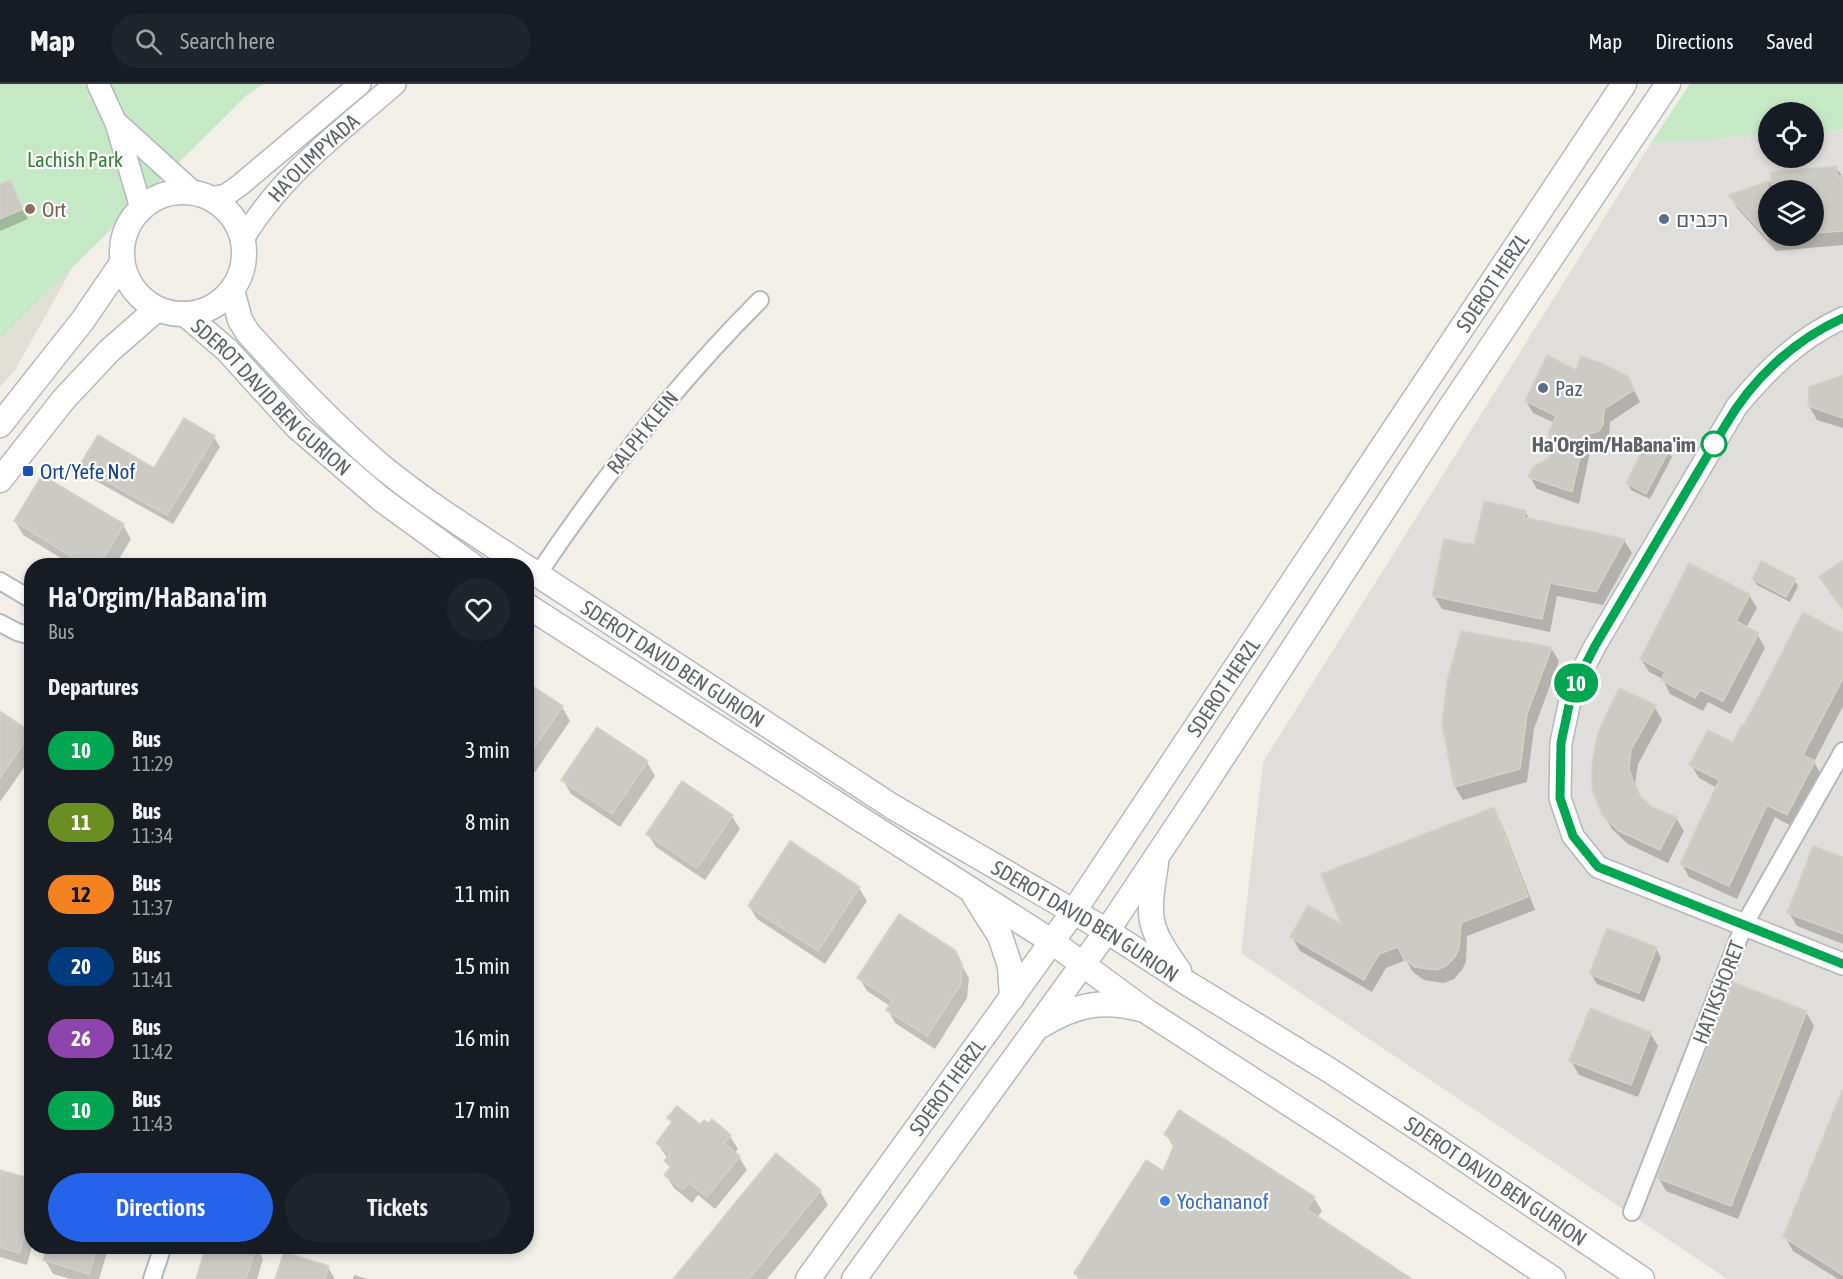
<!DOCTYPE html>
<meta charset="utf-8">
<style>
:root{--surface:#171b24;--page:#20242c;--text:#f1f3f6;--muted:#9ea1a6;--line:#363941;--accent:#2563eb}
body{margin:0;font-family:"Asap Condensed",Heebo,sans-serif;background:var(--page);color:var(--text);height:100vh;display:flex;flex-direction:column;font-size:22px;white-space:nowrap}
*{box-sizing:border-box;margin:0}
p{font-size:20px;color:var(--muted)}
.icon{flex:none;width:33px;height:33px;fill:none;stroke:currentColor;stroke-width:2;stroke-linecap:round;stroke-linejoin:round}
.map{position:relative;flex:1;overflow:hidden}
.sheet{position:absolute;left:24px;top:474px;width:510px;height:696px;display:flex;flex-direction:column;background:var(--surface);border-radius:24px;box-shadow:0 3px 9px #0003}
.sheet>*{flex:none}
.badge{padding:0 12px;border-radius:20px;font-size:21px;line-height:39px}
.buttons{position:absolute;left:1758px;top:18px;display:grid;gap:12px}
.buttons a{display:grid;place-items:center;width:66px;height:66px;border-radius:50%;background:var(--surface);box-shadow:0 3px 9px #0003;font-size:30px}
.map>.badge{position:absolute;translate:-50% -50%;box-shadow:0 0 0 3px #fff}
h2{padding:0 24px;font-size:22px;line-height:54px}
.round{display:grid;place-items:center;flex:none;width:63px;height:63px;border-radius:32px;background:var(--page)}
.headline{display:flex;align-items:center;justify-content:space-between;height:102px;padding:0 24px}
h1{font-size:28px;font-weight:600;line-height:45px}
.primary-button{display:flex;gap:12px;margin-top:auto;padding:12px 24px}
.primary-button a{flex:1;height:69px;border-radius:36px;background:var(--accent);color:#fff;font-size:24px;font-weight:600;line-height:69px;text-align:center}
.primary-button a+a{background:var(--page);color:var(--text)}
ul{padding:0;list-style:none}
li{display:flex;align-items:center;gap:18px;height:72px;padding:0 24px}
li div{flex:1}
li b{display:block;font-size:22px}
li em{font-style:normal}
li .badge{min-width:66px;font-weight:700;text-align:center}
header{display:flex;align-items:center;gap:36px;box-sizing:border-box;height:84px;padding:0 30px;background:var(--surface);border-bottom:2px solid var(--line)}
header strong{font-size:28px}
nav{display:flex;gap:33px;margin-inline-start:auto;font-size:21px}
.search{width:420px;height:54px;background:var(--page);display:flex;align-items:center;gap:15px;box-sizing:border-box;padding:0 21px;border-radius:33px;color:var(--muted);font-size:22px}
.map>svg:first-child{display:block}
</style>
<header>
<strong>Map</strong>
<div class="search"><svg class="icon" aria-label="search" viewBox="0 0 24 24"><circle cx="10" cy="10" r="6"/><path d="M15 15l6 6"/></svg>Search here</div>
<nav><a>Map</a><a>Directions</a><a>Saved</a></nav>
</header>
<div class="map">
<svg width="1843" height="1195" viewBox="0 0 1843 1195">
<rect width="100%" height="100%" fill="#f1efe8"/>
<!-- industrial -->
<path fill="#e0deda" fill-rule="evenodd" d="M1843,45V1195H1727L1241,869L1263,678L1651,59L1768,50V74H1814V47ZM1768,106H1814V152H1768Z"/>
<!-- education -->
<polygon fill="#e1ded6" points="0,0 81,168 15,286 0,303"/>
<!-- green -->
<g fill="#c5e8c5">
<polygon points="0,0 264,0 248,10 0,255"/>
<polygon points="1690,0 1843,0 1843,45 1814,47 1814,28 1768,28 1768,50 1651,59"/>
</g>
<!-- shadow -->
<g fill="#0003" fill-rule="evenodd">
<path d="M1836,83L1843,93V161L1776,167L1737,124L1730,111L1773,97ZM1768,106H1814V152H1768Z"/>
<polygon points="10,97 28,135 0,147 0,102"/>
<polygon points="1577,288 1627,293 1640,318 1610,338 1609,353 1606,359 1591,363 1579,420 1537,405 1530,393 1549,375 1554,360 1555,339 1533,329 1526,317"/>
<polygon points="1843,293 1843,344 1817,336 1809,322"/>
<polygon points="214,353 220,363 173,440 87,392 81,382 154,386"/>
<polygon points="1668,367 1672,373 1650,415 1631,406 1627,399"/>
<polygon points="1525,428 1530,436 1624,456 1632,469 1603,521 1557,512 1550,548 1442,525 1434,512 1475,463"/>
<polygon points="15,437 123,441 131,455 115,482 74,482 23,451"/>
<polygon points="1753,495 1794,496 1798,502 1790,518 1757,501"/>
<polygon points="1749,511 1757,524 1746,544 1757,550 1765,564 1731,630 1708,618 1703,627 1670,610 1663,595 1649,588 1641,575"/>
<polygon points="1843,550 1843,622 1814,678 1822,692 1795,744 1775,733 1737,815 1689,793 1682,780 1717,704 1699,694 1691,681 1734,660 1745,643"/>
<polygon points="1551,564 1559,577 1534,645 1527,698 1463,716 1455,703"/>
<polygon points="526,599 562,623 570,637 535,688 526,682"/>
<polygon points="1654,622 1662,636 1638,680 1635,700 1641,714 1651,724 1676,734 1684,747 1668,779 1628,760 1612,745 1603,730 1594,705"/>
<polygon points="0,629 32,651 32,672 0,718"/>
<polygon points="647,678 655,692 620,743 571,710 563,696"/>
<polygon points="1493,725 1501,738 1535,826 1467,852 1466,878 1462,886 1454,895 1444,899 1424,896 1413,888 1406,876 1386,884 1372,908 1300,867 1292,853 1344,844"/>
<polygon points="732,732 740,745 705,796 656,763 648,750"/>
<polygon points="1843,775 1843,860 1797,842 1789,829"/>
<polygon points="859,804 867,817 825,880 757,835 749,822"/>
<polygon points="1656,864 1661,874 1644,918 1597,900 1591,890"/>
<polygon points="954,867 969,894 967,914 935,965 895,939 888,926 890,922 867,907 859,894"/>
<polygon points="1806,928 1814,942 1738,1135 1666,1107 1658,1093"/>
<polygon points="1650,949 1658,962 1638,1013 1579,991 1571,977"/>
<polygon points="1843,1009 1843,1195 1838,1195 1793,1167 1785,1153"/>
<polygon points="669,1034 730,1052 738,1065 735,1069 739,1073 747,1086 715,1125 698,1111 692,1119 674,1104 666,1091 670,1085 666,1078 668,1075 657,1059 672,1040"/>
<polygon points="1166,1050 1314,1114 1322,1127 1317,1134 1409,1195 1079,1195 1075,1189 1163,1089 1174,1064"/>
<polygon points="776,1071 820,1107 828,1121 767,1195 675,1195"/>
<polygon points="0,1087 32,1097 32,1162 27,1181 0,1173"/>
<polygon points="49,1162 109,1162 99,1195 71,1195 53,1190 45,1176"/>
<polygon points="256,1162 263,1175 257,1195 198,1195"/>
<polygon points="328,1183 335,1195 277,1195"/>
<polygon points="354,1191 368,1195 353,1195"/>
</g>
<!-- building -->
<g fill="#cccac5" stroke="#d6d1c6" stroke-width="1.5">
<polygon points="1837,82 1837,92 1843,92 1843,147 1814,149 1814,106 1772,106 1770,88"/>
<polygon points="10,96 23,125 0,135 0,100"/>
<polygon points="1768,97 1768,155 1728,111"/>
<polygon points="1547,271 1576,286 1581,272 1599,278 1628,292 1634,306 1604,325 1603,340 1599,347 1585,351 1572,408 1528,393 1533,383 1548,374 1552,360 1548,350 1556,332 1525,317"/>
<polygon points="1843,291 1843,334 1808,322 1809,303"/>
<polygon points="184,334 215,352 167,431 79,382 98,351 154,384"/>
<polygon points="1648,355 1669,366 1646,410 1626,399"/>
<polygon points="42,391 124,440 99,482 87,482 14,437"/>
<polygon points="1484,417 1526,426 1524,433 1625,455 1596,508 1550,499 1542,535 1432,512 1444,455 1474,461"/>
<polygon points="1843,476 1843,526 1819,493"/>
<polygon points="1761,477 1796,495 1786,513 1752,495"/>
<polygon points="1689,479 1750,510 1736,537 1759,549 1723,617 1700,606 1695,614 1661,596 1665,588 1640,575"/>
<polygon points="1803,528 1843,549 1843,594 1803,671 1815,677 1787,731 1767,721 1729,802 1680,780 1719,696 1689,681 1708,646 1733,658 1742,640 1744,641"/>
<polygon points="1461,547 1552,563 1527,630 1520,685 1454,703 1442,640 1447,597"/>
<polygon points="526,598 563,622 526,676"/>
<polygon points="1619,604 1656,621 1631,666 1629,685 1637,709 1652,723 1677,733 1660,766 1619,747 1602,731 1592,705 1592,680 1598,648"/>
<polygon points="0,627 31,648 0,694"/>
<polygon points="597,643 648,677 612,730 561,696"/>
<polygon points="682,697 733,731 697,784 646,750"/>
<polygon points="1494,723 1528,813 1461,839 1459,864 1455,873 1446,882 1436,886 1415,883 1404,875 1398,863 1379,870 1364,896 1290,853 1308,821 1341,840 1321,790"/>
<polygon points="790,757 860,803 818,867 748,822"/>
<polygon points="1813,762 1843,773 1843,850 1787,829"/>
<polygon points="899,830 955,866 962,880 961,900 927,952 886,926 892,916 857,894"/>
<polygon points="1607,844 1657,863 1639,909 1589,890"/>
<polygon points="1733,898 1807,927 1731,1122 1657,1094"/>
<polygon points="1590,924 1651,948 1631,1001 1569,977"/>
<polygon points="1842,1006 1843,1006 1843,1191 1783,1153"/>
<polygon points="677,1022 700,1040 704,1036 708,1039 712,1035 731,1051 724,1059 740,1072 707,1113 689,1099 683,1106 664,1091 671,1083 664,1077 670,1070 656,1059 672,1038 667,1034"/>
<polygon points="1179,1026 1315,1113 1306,1125 1412,1195 1082,1195 1074,1189 1146,1076 1163,1087 1175,1059 1164,1050"/>
<polygon points="776,1069 821,1106 749,1195 673,1195"/>
<polygon points="0,1086 32,1095 32,1128 19,1169 0,1163"/>
<polygon points="48,1162 97,1162 89,1190 43,1176"/>
<polygon points="206,1162 256,1162 246,1195 196,1195"/>
<polygon points="284,1168 329,1182 325,1195 275,1195"/>
</g>
<g fill="none" stroke-linecap="round" stroke-linejoin="round">
<defs>
<g id="minor">
<path d="M538,490C604,392 676,300 760,216"/>
<polyline points="0,497 32,516"/>
<polyline points="0,539 17,548 32,552"/>
<polyline points="1632,1128 1744,841 1843,667"/>
<polyline points="152,1195 163,1162"/>
</g>
<g id="tertiary">
<polyline points="98,0 116,39 141,124"/>
<polyline points="117,39 193,108"/>
<polyline points="210,114 226,111 240,101 360,0"/>
<path id="s1" d="M243,155C280,92 340,48 395,0"/>
<path d="M1843,234C1799,254 1767,286 1737,322L1595,562L1572,607L1561,659L1560,714L1573,752L1598,783L1843,880"/>
</g>
<g id="secondary">
<circle cx="183" cy="169" r="61"/>
<path d="M232,206L240,236L248,249C290,295 333,341 381,382C426,419 476,450 524,482"/>
<path id="s2" d="M185,230L227,266L297,343L381,415L473,482"/>
<polyline points="0,341 83,236 122,179"/>
<polyline points="0,396 64,315 109,267 157,225"/>
<path id="s3" d="M526,483L893,723L1107,847L1187,899L1329,986L1430,1052L1642,1195"/>
<polyline points="526,521 1051,857 1146,927 1344,1055 1553,1195"/>
<path d="M1156,780C1147,835 1147,842 1179,887"/>
<polyline points="974,811 1000,852 1010,882 1012,914"/>
<path d="M1042,941C1075,921 1102,915 1140,925"/>
<path id="s4" d="M808,1195L1074,827L1624,0"/>
<polyline points="854,1195 1107,847 1207,697 1446,330 1668,0"/>
</g>
</defs>
<!-- minor casing -->
<use href="#minor" stroke="#b5b8bc" stroke-width="20"/>
<!-- tertiary casing -->
<use href="#tertiary" stroke="#b5b8bc" stroke-width="24"/>
<!-- secondary casing -->
<use href="#secondary" stroke="#b6babf" stroke-width="27"/>
<!-- minor -->
<use href="#minor" stroke="#fff" stroke-width="16"/>
<!-- tertiary -->
<use href="#tertiary" stroke="#fff" stroke-width="21"/>
<!-- secondary -->
<use href="#secondary" stroke="#fff" stroke-width="24"/>
</g>
<g fill="none" stroke-linecap="round" stroke-linejoin="round">
<defs>
<path id="line" d="M1843,234C1794,256 1752,295 1725,342L1595,562L1572,607L1561,659L1560,714L1573,752L1598,783L1843,880"/>
</defs>
<!-- line casing -->
<use href="#line" stroke="#fff" stroke-width="14"/>
<!-- line -->
<use href="#line" stroke="#00a651" stroke-width="9"/>
</g>
<!-- markers -->
<circle fill="#8d6e63" stroke="#fff" stroke-width="2" cx="30" cy="125" r="6"/>
<g fill="#5c6f8a" stroke="#fff" stroke-width="2">
<circle cx="1664" cy="135" r="6"/>
<circle cx="1543" cy="304" r="6"/>
</g>
<circle fill="#fff" stroke="#00a651" stroke-width="3" cx="1714" cy="360" r="12"/>
<rect fill="#1a4fb4" stroke="#fff" stroke-width="2" x="22" y="381" width="12" height="12" rx="3"/>
<circle fill="#3f7fe0" stroke="#fff" stroke-width="2" cx="1165" cy="1117" r="6"/>
<g text-anchor="middle" dominant-baseline="central" stroke-width="4.5" stroke-linejoin="round" paint-order="stroke">
<!-- street labels -->
<g font-size="21" fill="#5f6368" stroke="#fff">
<text stroke="none"><textPath href="#s1" startOffset="108">HA'OLIMPYADA</textPath></text>
<text stroke="none"><textPath href="#s4" startOffset="1209">SDEROT HERZL</textPath></text>
<text stroke="none"><textPath href="#s2" startOffset="120">SDEROT DAVID BEN GURION</textPath></text>
<text transform="translate(642 348) rotate(-51)">RALPH KLEIN</text>
<text stroke="none"><textPath href="#s3" startOffset="176">SDEROT DAVID BEN GURION</textPath></text>
<text stroke="none"><textPath href="#s4" startOffset="723">SDEROT HERZL</textPath></text>
<text stroke="none"><textPath href="#s3" startOffset="662">SDEROT DAVID BEN GURION</textPath></text>
<text transform="translate(1718 908) rotate(-69)">HATIKSHORET</text>
<text stroke="none"><textPath href="#s4" startOffset="237">SDEROT HERZL</textPath></text>
<text stroke="none"><textPath href="#s3" startOffset="1148">SDEROT DAVID BEN GURION</textPath></text>
</g>
<!-- park labels -->
<g font-size="21" fill="#348238" stroke="#fff">
<text x="75" y="75">Lachish Park</text>
</g>
<!-- education labels -->
<g font-size="21" fill="#785e54" stroke="#fff" text-anchor="start">
<text x="42" y="125">Ort</text>
</g>
<!-- service labels -->
<g font-size="21" fill="#4e5e75" stroke="#fff" text-anchor="start">
<text x="1676" y="135">רכבים</text>
<text x="1555" y="304">Paz</text>
</g>
<!-- stop labels -->
<g font-size="21" font-weight="bold" fill="#5f6368" stroke="#fff" text-anchor="end">
<text x="1696" y="360">Ha'Orgim/HaBana'im</text>
</g>
<!-- transit labels -->
<g font-size="21" fill="#164399" stroke="#fff" text-anchor="start">
<text x="40" y="387">Ort/Yefe Nof</text>
</g>
<!-- shop labels -->
<g font-size="21" fill="#366cbe" stroke="#fff" text-anchor="start">
<text x="1177" y="1117">Yochananof</text>
</g>
</g>
</svg>
<div class="buttons">
<a><svg class="icon" aria-label="locate" viewBox="0 0 24 24"><circle cx="12" cy="12" r="6"/><path d="M12 2v4M12 18v4M2 12h4M18 12h4"/></svg></a>
<a><svg class="icon" aria-label="layers" viewBox="0 0 24 24"><path d="M12 4l9 5-9 5-9-5zM3 14l9 5 9-5"/></svg></a>
</div>
<b class="badge" style="left:1576px;top:599px;background:#00a651;color:#fff">10</b>
<section class="sheet">
<div class="headline"><div><h1>Ha'Orgim/HaBana'im</h1><p>Bus</p></div><a class="round"><svg class="icon" aria-label="heart" viewBox="0 0 24 24"><path d="M12 20l-8-8c-3-5 5-10 8-4 3-6 11-1 8 4z"/></svg></a></div>
<h2>Departures</h2>
<ul>
<li><span class="badge" style="background:#00a651;color:#fff">10</span><div><b>Bus</b><p>11:29</p></div><em>3 min</em></li>
<li><span class="badge" style="background:#6b8e23;color:#fff">11</span><div><b>Bus</b><p>11:34</p></div><em>8 min</em></li>
<li><span class="badge" style="background:#f58220;color:#111">12</span><div><b>Bus</b><p>11:37</p></div><em>11 min</em></li>
<li><span class="badge" style="background:#003b80;color:#fff">20</span><div><b>Bus</b><p>11:41</p></div><em>15 min</em></li>
<li><span class="badge" style="background:#8e44ad;color:#fff">26</span><div><b>Bus</b><p>11:42</p></div><em>16 min</em></li>
<li><span class="badge" style="background:#00a651;color:#fff">10</span><div><b>Bus</b><p>11:43</p></div><em>17 min</em></li>
</ul>
<div class="primary-button"><a>Directions</a><a>Tickets</a></div>
</section>
</div>
